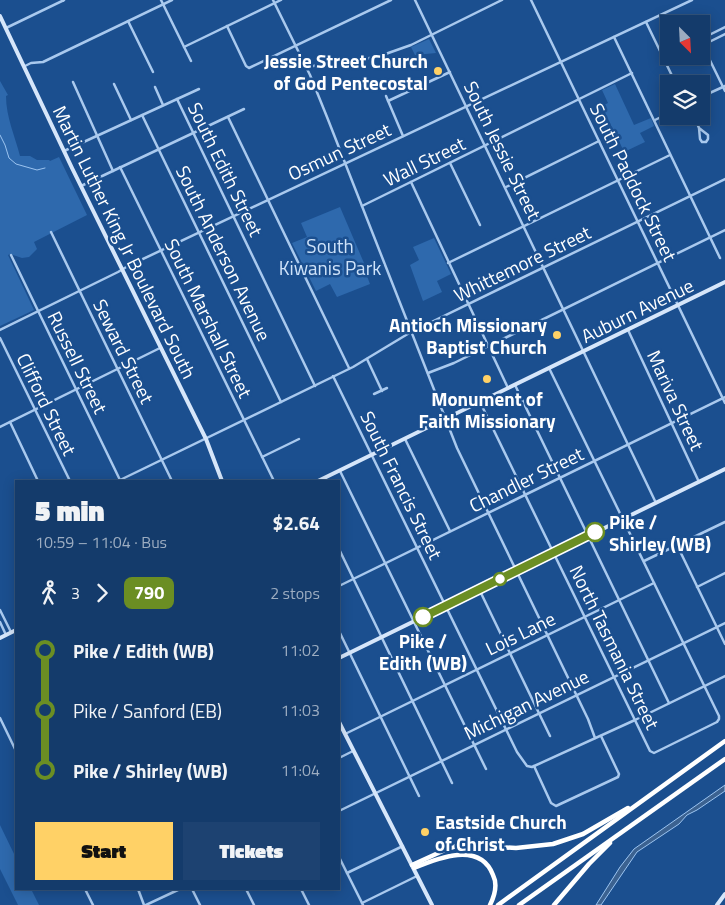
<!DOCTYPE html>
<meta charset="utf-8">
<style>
:root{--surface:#143b6b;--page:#1d4271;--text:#f1f3f6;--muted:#9dadc1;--line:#33557e;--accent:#ffd166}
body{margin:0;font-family:"Titillium Web",sans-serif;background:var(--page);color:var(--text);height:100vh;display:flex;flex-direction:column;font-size:19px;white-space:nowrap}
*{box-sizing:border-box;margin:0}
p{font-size:16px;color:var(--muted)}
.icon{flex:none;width:28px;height:28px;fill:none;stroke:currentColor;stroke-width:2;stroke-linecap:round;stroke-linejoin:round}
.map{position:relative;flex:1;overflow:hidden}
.sheet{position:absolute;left:15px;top:480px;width:325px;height:410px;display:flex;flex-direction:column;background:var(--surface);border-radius:0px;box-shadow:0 2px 12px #0003,0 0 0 1px var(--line)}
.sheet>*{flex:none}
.badge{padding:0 10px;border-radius:8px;font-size:18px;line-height:32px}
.needle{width:32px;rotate:156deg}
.fabs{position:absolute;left:660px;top:15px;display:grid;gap:10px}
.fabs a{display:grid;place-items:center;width:50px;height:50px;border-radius:0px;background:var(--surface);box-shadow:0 2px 12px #0003,0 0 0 1px var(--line);font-size:25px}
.map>.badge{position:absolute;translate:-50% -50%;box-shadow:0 0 0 2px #fff}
.legs{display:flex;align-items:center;gap:8px;height:55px;padding:0 20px;font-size:16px}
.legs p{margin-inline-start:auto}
.overview{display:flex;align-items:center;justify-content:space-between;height:85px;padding:0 20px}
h1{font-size:28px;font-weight:800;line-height:38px}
.cta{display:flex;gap:10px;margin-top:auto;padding:10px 20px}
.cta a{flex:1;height:58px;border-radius:0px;background:var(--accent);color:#111;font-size:20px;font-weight:800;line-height:58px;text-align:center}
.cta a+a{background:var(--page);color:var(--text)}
ul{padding:0 20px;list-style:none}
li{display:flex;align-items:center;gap:18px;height:60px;font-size:19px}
li i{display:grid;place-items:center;width:8px;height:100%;margin:0 6px;background:currentColor}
li i::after{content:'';width:12px;height:12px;margin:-6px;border:4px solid;border-radius:50%;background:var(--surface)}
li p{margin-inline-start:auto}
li:first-child i{background:linear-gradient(#0000 50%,currentColor 0)}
li:last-child i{background:linear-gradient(currentColor 50%,#0000 0)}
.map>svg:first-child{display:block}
</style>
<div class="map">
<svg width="725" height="905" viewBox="0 0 725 905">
<rect width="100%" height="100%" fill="#1b4f8f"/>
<!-- green -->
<g fill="#2e69ad">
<polygon points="429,39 436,53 415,55 411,47"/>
<path d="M0,81L8,95L6,96C6,117 15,136 20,156H30L37,160H49L50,161L59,157L87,215L34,242L37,249L29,257L22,258L10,254L8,255L34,310L0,326Z"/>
<polygon points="615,84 634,125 651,118 654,126 640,133 645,142 624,152 619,141 607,147 605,142 616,136 602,106 608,103 602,90"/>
<polygon points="340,207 367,270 365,271 370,284 337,297 330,284 316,291 292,243 307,237 301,223"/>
<polygon points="434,238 451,274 437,281 442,292 423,301 410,265 419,260 413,247"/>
<polygon points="0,825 16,858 16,889 31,889 39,905 18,905 0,869"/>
</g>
<!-- water -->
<polygon fill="#3c6290" stroke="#9cc4f0" points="725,785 725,791 697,810 687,815 679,824 637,852 601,905 596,905 620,867 634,849"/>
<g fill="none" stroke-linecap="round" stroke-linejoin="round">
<!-- stream -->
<polyline stroke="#9cc4f0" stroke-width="1" points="0,135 5,145 9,158 16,164 37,170 45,168"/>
<!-- street -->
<g stroke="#a9c9ee" stroke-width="2.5">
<polyline points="161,0 191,61"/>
<polyline points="273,0 310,75 327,117 457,448 588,719 595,738"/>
<polyline points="415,0 656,503"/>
<polyline points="531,0 725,403"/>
<polyline points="128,21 153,72"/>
<polyline points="646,22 676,84"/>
<polyline points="227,26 246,66 249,68 391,0"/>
<polyline points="6,28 64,0"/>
<polyline points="614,37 720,258"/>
<polyline points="701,39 725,27"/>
<polyline points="701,42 725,91"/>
<polyline points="703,45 725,34"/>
<polyline points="184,47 281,0"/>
<polyline points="666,63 679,56"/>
<polyline points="25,66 31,63 43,62 172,0"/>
<polyline points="306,67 377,57 411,45 502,0"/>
<polyline points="73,82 113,171"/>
<polyline points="114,84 131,120"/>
<polyline points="155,87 163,105"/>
<polyline points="386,96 403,136"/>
<polyline points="701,97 725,86"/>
<polyline points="177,99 315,386"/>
<polyline points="388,101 450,72"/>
<polyline points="142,115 281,402"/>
<polyline points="694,116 699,128 700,139 702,142 706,142 708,139 708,135 699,128"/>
<polyline points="228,117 349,368"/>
<polyline points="655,120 669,113"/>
<polyline points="64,151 199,89"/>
<polyline points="450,163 480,225"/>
<polyline points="120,167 274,481"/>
<polyline points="411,182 508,388"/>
<polyline points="81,186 244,109"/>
<polyline points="506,187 599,141"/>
<polyline points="362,206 632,73"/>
<polyline points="51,232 172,481"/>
<polyline points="11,255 120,480"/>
<polyline points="448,263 670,155"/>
<polyline points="0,330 118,272 128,266 692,0"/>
<polyline points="628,330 699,482"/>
<polyline points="0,338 70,481"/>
<polyline points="367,359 382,391"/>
<polyline points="428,373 454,363 725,230"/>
<polyline points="333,376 517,752 527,766 532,767 635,720 725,676"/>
<polyline points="515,385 669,703"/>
<polyline points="374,394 387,388"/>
<polyline points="480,402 650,751 654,753 717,722 719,719 719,716 549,368"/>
<polyline points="10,422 38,481"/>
<polyline points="0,427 160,348"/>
<polyline points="405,439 450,531"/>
<polyline points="262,457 299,439"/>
<polyline points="340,471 486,769"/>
<polyline points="118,481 353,367 411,332 725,179"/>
<polyline points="677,545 725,644"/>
<polyline points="339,549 452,783"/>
<polyline points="644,561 725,522"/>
<polyline points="339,586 725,397"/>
<polyline points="697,587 725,573"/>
<polyline points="479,589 550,736"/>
<polyline points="0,610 11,632"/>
<polyline points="0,622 6,635"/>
<polyline points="339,631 419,796"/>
<polyline points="0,718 16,751"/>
<polyline points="345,734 654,583"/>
<polyline points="339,758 353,751"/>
<polyline points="534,766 551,803 556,806 618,777 619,774 601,736"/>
<polyline points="339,811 725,623"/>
<polyline points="339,857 363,905"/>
<polyline points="347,873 403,846"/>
<polyline points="85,889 93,905"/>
<polyline points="138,889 144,905"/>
<polyline points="192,889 200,905"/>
<polyline points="246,889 254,905"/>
<polyline points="301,889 309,905"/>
<polyline points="362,903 417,876"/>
<polyline points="146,905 180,889"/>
</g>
<!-- secondary -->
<g stroke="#d6e6fa" stroke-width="4">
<polyline points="0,16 72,168 206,439 222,481"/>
<polyline points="318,481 725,282"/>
<polyline points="0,638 16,630"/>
<polyline points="339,658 725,469"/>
<polyline points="339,722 432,905"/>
<polyline points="717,905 725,894"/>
</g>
<!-- highway -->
<g stroke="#fff" stroke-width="4.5">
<polyline points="412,865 447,849 459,845 516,848 553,844 583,834 628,808"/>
<path d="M414,868C438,858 480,841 493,875C498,885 495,895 490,905"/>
<polyline points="498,905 725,741"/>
<polyline points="519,905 725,759"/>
<polyline points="554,905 589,864 610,843"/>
</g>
</g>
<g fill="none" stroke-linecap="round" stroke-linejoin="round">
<defs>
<polyline id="line-1" points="423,617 595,532"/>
</defs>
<!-- line-1 casing -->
<use href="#line-1" stroke="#fff" stroke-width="11"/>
<!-- line-1 -->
<use href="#line-1" stroke="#6b8e23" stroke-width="8"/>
</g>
<!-- markers -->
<g fill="#ffd166" stroke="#1b4f8f" stroke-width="2">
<circle cx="438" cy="71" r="5"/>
<circle cx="557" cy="335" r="5"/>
<circle cx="487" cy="379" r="5"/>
<circle cx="425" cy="832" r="5"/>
</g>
<g fill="#fff" stroke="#6b8e23" stroke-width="2.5">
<circle cx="595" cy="532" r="9"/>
<circle cx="500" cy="579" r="6"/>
<circle cx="423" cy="617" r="9"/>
</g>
<g text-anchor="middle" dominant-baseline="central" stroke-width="5" stroke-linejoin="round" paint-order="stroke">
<!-- poi labels -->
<g font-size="19" font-weight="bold" fill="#fff" stroke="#1b4f8f" text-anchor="end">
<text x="428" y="60">Jessie Street Church<tspan x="428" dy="22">of God Pentecostal</tspan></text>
<text x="547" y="324">Antioch Missionary<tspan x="547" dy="22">Baptist Church</tspan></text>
<text x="487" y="398" text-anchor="middle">Monument of<tspan x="487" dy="22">Faith Missionary</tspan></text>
<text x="435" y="821" text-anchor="start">Eastside Church<tspan x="435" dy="22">of Christ</tspan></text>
</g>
<!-- street labels -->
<g font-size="19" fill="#fff" stroke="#1b4f8f">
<text transform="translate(503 150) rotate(64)">South Jessie Street</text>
<text transform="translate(339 151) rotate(-25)">Osmun Street</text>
<text transform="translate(424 161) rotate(-26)">Wall Street</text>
<text transform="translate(226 169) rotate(64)">South Edith Street</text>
<text transform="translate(634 182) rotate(64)">South Paddock Street</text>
<text transform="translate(125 242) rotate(64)">Martin Luther King Jr Boulevard South</text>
<text transform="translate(224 253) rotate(64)">South Anderson Avenue</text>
<text transform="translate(522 263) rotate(-26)">Whittemore Street</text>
<text transform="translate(637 310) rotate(-26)">Auburn Avenue</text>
<text transform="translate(209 318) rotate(64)">South Marshall Street</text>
<text transform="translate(124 351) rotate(64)">Seward Street</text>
<text transform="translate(78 362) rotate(64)">Russell Street</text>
<text transform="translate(676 400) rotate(65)">Mariva Street</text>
<text transform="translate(47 404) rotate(64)">Clifford Street</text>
<text transform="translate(526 479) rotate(-26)">Chandler Street</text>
<text transform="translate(402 485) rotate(64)">South Francis Street</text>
<text transform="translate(520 633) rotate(-26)">Lois Lane</text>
<text transform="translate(615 647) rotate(64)">North Tasmania Street</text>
<text transform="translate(526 704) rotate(-26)">Michigan Avenue</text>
</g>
<!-- park labels -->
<g font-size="19" fill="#cfe3fa" stroke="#1b4f8f">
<text x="330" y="245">South<tspan x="330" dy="22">Kiwanis Park</tspan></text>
</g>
<!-- stop labels -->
<g font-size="19" font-weight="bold" fill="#fff" stroke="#1b4f8f" text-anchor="start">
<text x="609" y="521">Pike /<tspan x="609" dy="22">Shirley (WB)</tspan></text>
<text x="423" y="640" text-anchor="middle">Pike /<tspan x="423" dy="22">Edith (WB)</tspan></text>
</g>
</g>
</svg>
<div class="fabs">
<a><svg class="needle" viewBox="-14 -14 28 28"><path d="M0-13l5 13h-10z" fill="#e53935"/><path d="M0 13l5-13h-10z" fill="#9dadc1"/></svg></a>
<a><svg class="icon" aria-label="layers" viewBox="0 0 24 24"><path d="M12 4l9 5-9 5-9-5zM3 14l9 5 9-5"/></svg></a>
</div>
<section class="sheet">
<div class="overview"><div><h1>5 min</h1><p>10:59 – 11:04 · Bus</p></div><b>$2.64</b></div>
<div class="legs"><svg class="icon" aria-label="walk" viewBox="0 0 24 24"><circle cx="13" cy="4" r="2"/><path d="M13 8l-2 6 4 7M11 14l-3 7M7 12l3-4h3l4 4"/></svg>3<svg class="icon" aria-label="forward" viewBox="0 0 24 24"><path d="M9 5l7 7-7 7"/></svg><b class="badge" style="background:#6b8e23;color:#fff">790</b><p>2 stops</p></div>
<ul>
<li><i style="color:#6b8e23"></i><b>Pike / Edith (WB)</b><p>11:02</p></li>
<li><i style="color:#6b8e23"></i><span>Pike / Sanford (EB)</span><p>11:03</p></li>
<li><i style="color:#6b8e23"></i><b>Pike / Shirley (WB)</b><p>11:04</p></li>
</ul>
<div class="cta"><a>Start</a><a>Tickets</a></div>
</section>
</div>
